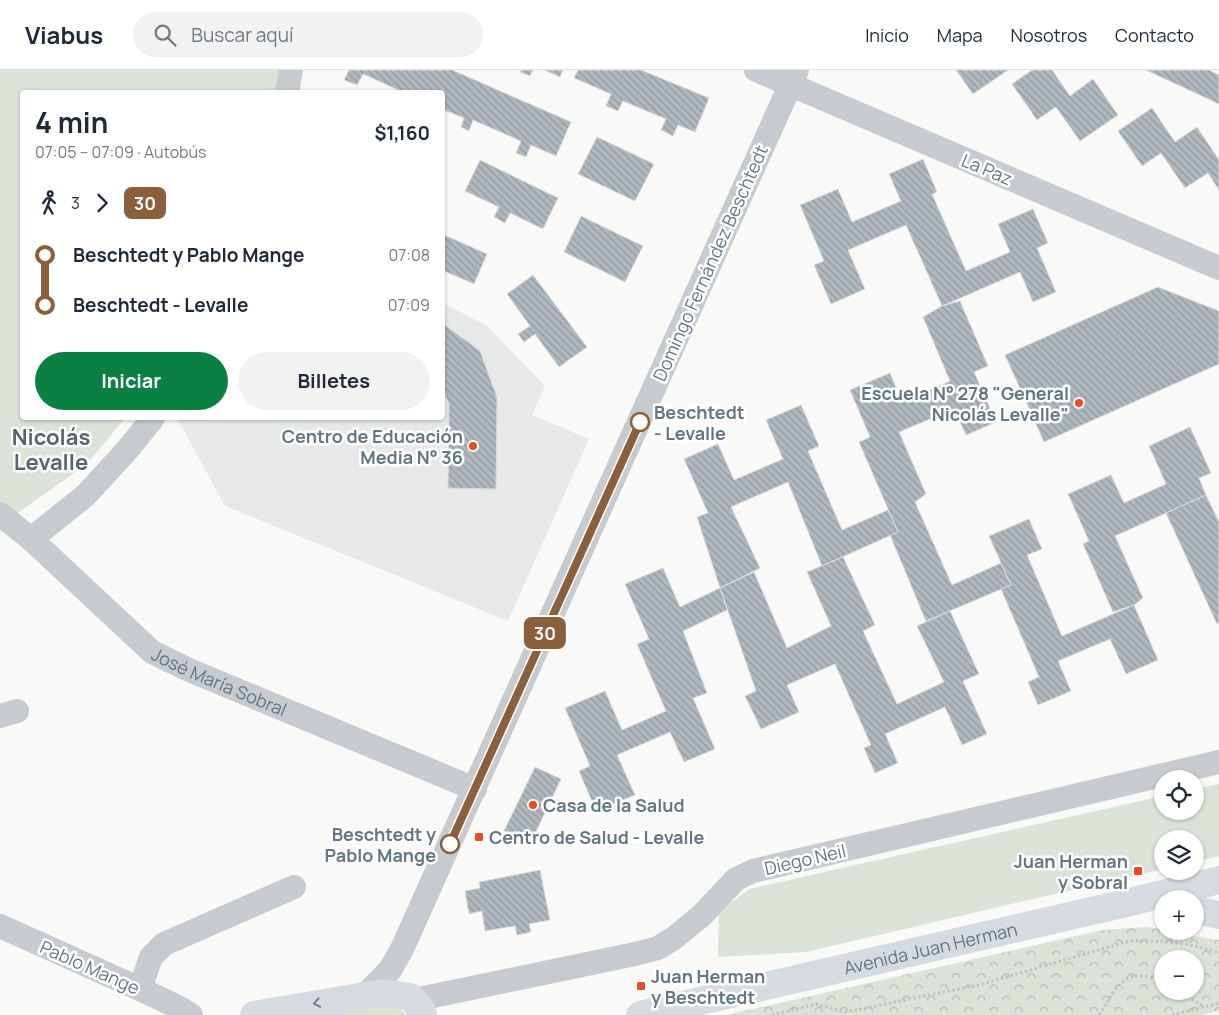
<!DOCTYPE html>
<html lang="es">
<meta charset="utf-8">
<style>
:root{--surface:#fff;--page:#f2f2f3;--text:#1f2937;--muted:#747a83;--line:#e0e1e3;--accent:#0b8043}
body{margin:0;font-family:Manrope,sans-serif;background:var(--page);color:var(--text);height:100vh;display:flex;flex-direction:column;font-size:19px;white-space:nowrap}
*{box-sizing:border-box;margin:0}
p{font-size:16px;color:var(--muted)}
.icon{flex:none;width:28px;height:28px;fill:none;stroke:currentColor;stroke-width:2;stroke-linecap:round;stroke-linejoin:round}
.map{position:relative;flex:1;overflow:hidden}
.side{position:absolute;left:20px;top:20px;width:425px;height:330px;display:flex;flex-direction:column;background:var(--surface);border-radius:5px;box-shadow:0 1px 4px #0004}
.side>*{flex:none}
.badge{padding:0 10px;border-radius:8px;font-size:18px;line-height:32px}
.tools{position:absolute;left:1154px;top:700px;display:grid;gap:10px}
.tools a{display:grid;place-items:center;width:50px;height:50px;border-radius:50%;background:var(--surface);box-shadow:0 1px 4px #0004;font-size:25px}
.map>.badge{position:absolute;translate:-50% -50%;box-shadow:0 0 0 2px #fff}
.legs{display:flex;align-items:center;gap:8px;height:55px;padding:0 15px;font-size:16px}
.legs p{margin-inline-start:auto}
.overview{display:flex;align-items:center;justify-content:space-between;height:85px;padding:0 15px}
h1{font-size:28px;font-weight:700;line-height:38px}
.cta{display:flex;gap:10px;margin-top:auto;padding:10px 15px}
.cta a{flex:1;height:58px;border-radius:30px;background:var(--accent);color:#fff;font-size:20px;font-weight:700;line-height:58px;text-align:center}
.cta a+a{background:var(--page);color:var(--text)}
ul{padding:0 15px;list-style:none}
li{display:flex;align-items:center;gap:18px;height:50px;font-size:19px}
li i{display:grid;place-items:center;width:8px;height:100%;margin:0 6px;background:currentColor}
li i::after{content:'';width:12px;height:12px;margin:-6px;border:4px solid;border-radius:50%;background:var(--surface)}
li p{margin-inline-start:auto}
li:first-child i{background:linear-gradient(#0000 50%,currentColor 0)}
li:last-child i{background:linear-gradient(currentColor 50%,#0000 0)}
header{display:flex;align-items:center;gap:30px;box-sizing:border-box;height:70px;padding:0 25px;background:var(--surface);border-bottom:1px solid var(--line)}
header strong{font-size:24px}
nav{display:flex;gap:28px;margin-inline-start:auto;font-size:18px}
.search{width:350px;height:45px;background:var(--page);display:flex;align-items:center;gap:12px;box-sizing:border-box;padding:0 18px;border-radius:28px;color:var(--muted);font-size:19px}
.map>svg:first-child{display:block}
</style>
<header>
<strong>Viabus</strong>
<div class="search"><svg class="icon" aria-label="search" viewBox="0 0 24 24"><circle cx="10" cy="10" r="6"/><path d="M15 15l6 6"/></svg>Buscar aquí</div>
<nav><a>Inicio</a><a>Mapa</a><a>Nosotros</a><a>Contacto</a></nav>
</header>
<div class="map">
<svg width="1219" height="945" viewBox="0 0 1219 945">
<defs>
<pattern id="park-crowns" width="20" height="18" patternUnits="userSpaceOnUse" patternTransform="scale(1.25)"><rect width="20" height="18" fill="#dbe2d7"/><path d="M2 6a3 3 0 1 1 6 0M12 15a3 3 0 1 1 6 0" fill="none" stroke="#b5bcb4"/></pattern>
<pattern id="building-back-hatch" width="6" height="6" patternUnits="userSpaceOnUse" patternTransform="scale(1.25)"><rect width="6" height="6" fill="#afb8be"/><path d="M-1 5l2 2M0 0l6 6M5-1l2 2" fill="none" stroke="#929aa0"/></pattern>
</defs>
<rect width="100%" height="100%" fill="#f9f9f7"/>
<!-- built -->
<polygon fill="#e7e8e8" points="443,233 487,256 545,316 532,345 589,369 508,551 225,436 177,348 442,348"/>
<!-- grass -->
<g fill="#dbe2d7">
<polygon points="0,0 279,0 276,22 22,22 22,348 125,348 87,394 9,449 0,444"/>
<polygon points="1219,714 1219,786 1195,792 1195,769 1162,769 1162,799 806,882 718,887 719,842 749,819 1162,726 1162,741 1195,741 1195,719"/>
<polygon points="384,935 398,938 406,945 332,945"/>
</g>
<!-- park -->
<path fill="url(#park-crowns)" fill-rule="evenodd" d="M1148,857L1162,860V861L1219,870V941L1202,945H726L1103,860ZM1162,889H1195V921H1162Z"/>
<!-- building -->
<g fill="url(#building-back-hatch)" stroke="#dbdbd9">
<polygon points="349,0 452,0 571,52 556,86 531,75 526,87 516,83 521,71 473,50 469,61 461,57 464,48 442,39 442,22 403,22 363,4 357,15 344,10"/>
<polygon points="521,0 533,0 530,6 520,2"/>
<polygon points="544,0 563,0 560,7"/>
<polygon points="578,0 641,0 709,28 695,62 678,55 673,66 661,60 666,49 623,31 618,41 606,36 611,24 574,8"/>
<polygon points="956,0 1008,0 973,24"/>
<polygon points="1032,0 1052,0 1070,26 1093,9 1118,45 1080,71 1056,37 1037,50 1012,14"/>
<polygon points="1146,0 1209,0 1219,5 1219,34"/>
<polygon points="1152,38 1175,72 1197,57 1219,90 1219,120 1208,103 1185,118 1161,83 1142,96 1118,61"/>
<polygon points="597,67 654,94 635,131 578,104"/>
<polygon points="923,89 937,122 932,124 966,201 1010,182 998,154 1033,139 1048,173 1037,178 1056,222 1033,232 1020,202 942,236 906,155 848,180 865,219 831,234 814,195 824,191 800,135 838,119 852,152 901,131 889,104"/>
<polygon points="480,90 558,128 543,159 510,143 505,153 494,147 499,137 465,121"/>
<polygon points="581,146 643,176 625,212 564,182"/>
<polygon points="442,164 487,184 474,214 442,200"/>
<polygon points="533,205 587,277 559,297 535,264 524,272 518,264 530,256 507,224"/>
<polygon points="1158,217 1219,241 1219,294 1044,372 1005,285"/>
<polygon points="960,231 988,296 974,302 996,352 966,365 954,339 899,362 926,424 915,432 952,515 1001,493 1011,515 926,551 890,465 898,462 859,372 870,367 850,320 890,303 902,332 950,311 923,247 942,236"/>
<polygon points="442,253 480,281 497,327 496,419 448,418 449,334 442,318"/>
<polygon points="801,335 819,376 808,381 842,460 888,440 898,462 822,496 788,412 731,437 760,498 720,518 697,447 708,443 684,389 718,374 734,410 783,389 766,350"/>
<polygon points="1190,357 1211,403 1199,408 1206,425 1115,466 1143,528 1134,535 1113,542 1083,474 1089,471 1068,424 1111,405 1124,433 1166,414 1149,376"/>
<polygon points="1206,425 1219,452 1219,553 1217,554 1166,443"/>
<polygon points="1029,449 1042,479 1027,485 1062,566 1134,535 1158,590 1126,604 1110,569 1058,591 1071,621 1038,635 1028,612 1039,607 1001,519 1011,515 989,466"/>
<polygon points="843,487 875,555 863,561 897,634 944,612 917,556 950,541 979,604 963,611 987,664 962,675 945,637 885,664 898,693 875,703 864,678 871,675 835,594 787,615 799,642 761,659 745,626 756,621 720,518 754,502 787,578 831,556 807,502"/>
<polygon points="663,498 680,537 720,518 727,540 683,561 707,623 693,628 715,679 684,692 670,662 617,685 635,725 596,741 579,701 590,696 565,638 605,621 622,660 666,641 637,574 649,569 625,514"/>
<polygon points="535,697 561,709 531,772 504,761"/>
<polygon points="540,800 550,850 529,854 531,862 517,865 515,856 485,861 482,841 469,844 465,821 480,818 479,812"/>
</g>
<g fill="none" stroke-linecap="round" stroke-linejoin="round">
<!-- path -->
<g stroke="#c0c3c5" stroke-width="3" stroke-dasharray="2.5 2.5" stroke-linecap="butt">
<polyline points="1179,921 1204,937"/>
<path d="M772,945L816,934L845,942L979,915L1130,871C1161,870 1190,873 1219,883"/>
<path d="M1099,945C1117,917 1125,894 1162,912"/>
<polyline points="1172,945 1219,933"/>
</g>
<!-- minor -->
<g stroke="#c7cbcf" stroke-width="24">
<polyline points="756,0 1219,198"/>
<polyline points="287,22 291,0"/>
<path id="s1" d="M0,444L31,469L152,582L189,600L475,719"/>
<polyline points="31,469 86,425 128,379 153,348"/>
<polyline points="0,646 17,641"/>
<polyline points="0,856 140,919 180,938 191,945"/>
<polyline points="140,919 151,887 164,874 294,817"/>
<polyline points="365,925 390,900 402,879 797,0"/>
<polyline points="414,930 635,884 658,878 674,868 701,846 736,809 753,801 1219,692"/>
</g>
<!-- major -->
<g stroke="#d6dbdf" stroke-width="28">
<polyline points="1195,840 1219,845"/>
<polyline points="254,945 383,923 410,927 421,939 423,945"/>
<path id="s2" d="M640,945L1122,834L1219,810"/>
</g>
</g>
<!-- one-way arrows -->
<defs><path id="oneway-chevron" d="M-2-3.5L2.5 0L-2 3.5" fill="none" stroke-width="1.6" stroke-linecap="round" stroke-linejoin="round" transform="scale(1.25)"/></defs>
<use stroke="#738592" href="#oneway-chevron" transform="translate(317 933) rotate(170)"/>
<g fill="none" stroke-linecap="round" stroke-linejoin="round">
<defs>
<polyline id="line-1" points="450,774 640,352"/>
</defs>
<!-- line-1 casing -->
<use href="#line-1" stroke="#fff" stroke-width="11"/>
<!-- line-1 -->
<use href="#line-1" stroke="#8b5e3c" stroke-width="8"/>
</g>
<!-- markers -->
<g fill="#f04b20" stroke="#fff" stroke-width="2">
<circle cx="1079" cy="333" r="5"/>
<circle cx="473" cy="376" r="5"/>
<circle cx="533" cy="735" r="5"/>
<rect x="474" y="762" width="10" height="10" rx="2.5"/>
<rect x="1133" y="796" width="10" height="10" rx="2.5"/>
<rect x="636" y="911" width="10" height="10" rx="2.5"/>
</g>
<g fill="#fff" stroke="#8b5e3c" stroke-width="2.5">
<circle cx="640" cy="352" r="9"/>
<circle cx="450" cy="774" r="9"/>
</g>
<g text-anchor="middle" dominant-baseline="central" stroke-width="5" stroke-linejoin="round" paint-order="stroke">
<!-- street labels -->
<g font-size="18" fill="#627684" stroke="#fff">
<text transform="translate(987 99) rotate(23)">La Paz</text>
<text transform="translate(710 193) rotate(-66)">Domingo Fernández Beschtedt</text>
<text stroke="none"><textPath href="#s1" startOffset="279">José María Sobral</textPath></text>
<text transform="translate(805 789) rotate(-13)">Diego Neil</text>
<text stroke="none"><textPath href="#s2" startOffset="298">Avenida Juan Herman</textPath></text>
<text transform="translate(90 897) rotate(24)">Pablo Mange</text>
</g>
<!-- poi labels -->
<g font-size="18" font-weight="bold" fill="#627684" stroke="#fff" text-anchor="end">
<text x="1069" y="323">Escuela N° 278 "General<tspan x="1069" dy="21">Nicolás Levalle"</tspan></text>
<text x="463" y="366">Centro de Educación<tspan x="463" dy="21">Media N° 36</tspan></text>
<text x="543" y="735" text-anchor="start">Casa de la Salud</text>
<text x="489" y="767" text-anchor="start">Centro de Salud - Levalle</text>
<text x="1128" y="791">Juan Herman<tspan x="1128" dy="21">y Sobral</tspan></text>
<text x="651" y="906" text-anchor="start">Juan Herman<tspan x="651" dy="21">y Beschtedt</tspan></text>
</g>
<!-- stop labels -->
<g font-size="18" font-weight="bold" fill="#627684" stroke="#fff" text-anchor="start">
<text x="654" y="342">Beschtedt<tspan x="654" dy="21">- Levalle</tspan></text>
<text x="436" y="764" text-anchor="end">Beschtedt y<tspan x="436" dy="21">Pablo Mange</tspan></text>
</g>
<!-- district labels -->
<g font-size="22" font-weight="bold" fill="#55646e" stroke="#fff">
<text x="51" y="367">Nicolás<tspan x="51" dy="25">Levalle</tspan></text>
</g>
</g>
</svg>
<div class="tools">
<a><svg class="icon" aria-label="locate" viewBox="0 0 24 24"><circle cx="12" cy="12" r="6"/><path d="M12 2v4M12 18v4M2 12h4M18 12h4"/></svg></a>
<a><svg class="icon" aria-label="layers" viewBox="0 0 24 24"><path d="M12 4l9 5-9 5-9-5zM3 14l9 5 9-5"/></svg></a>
<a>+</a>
<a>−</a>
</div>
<b class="badge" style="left:545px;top:563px;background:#8b5e3c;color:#fff">30</b>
<section class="side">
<div class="overview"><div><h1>4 min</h1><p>07:05 – 07:09 · Autobús</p></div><b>$1,160</b></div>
<div class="legs"><svg class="icon" aria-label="walk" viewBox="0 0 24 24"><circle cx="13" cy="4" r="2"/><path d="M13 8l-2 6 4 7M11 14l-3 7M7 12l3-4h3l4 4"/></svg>3<svg class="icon" aria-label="forward" viewBox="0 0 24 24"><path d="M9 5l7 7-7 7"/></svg><b class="badge" style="background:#8b5e3c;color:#fff">30</b></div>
<ul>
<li><i style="color:#8b5e3c"></i><b>Beschtedt y Pablo Mange</b><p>07:08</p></li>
<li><i style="color:#8b5e3c"></i><b>Beschtedt - Levalle</b><p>07:09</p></li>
</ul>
<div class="cta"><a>Iniciar</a><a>Billetes</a></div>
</section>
</div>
